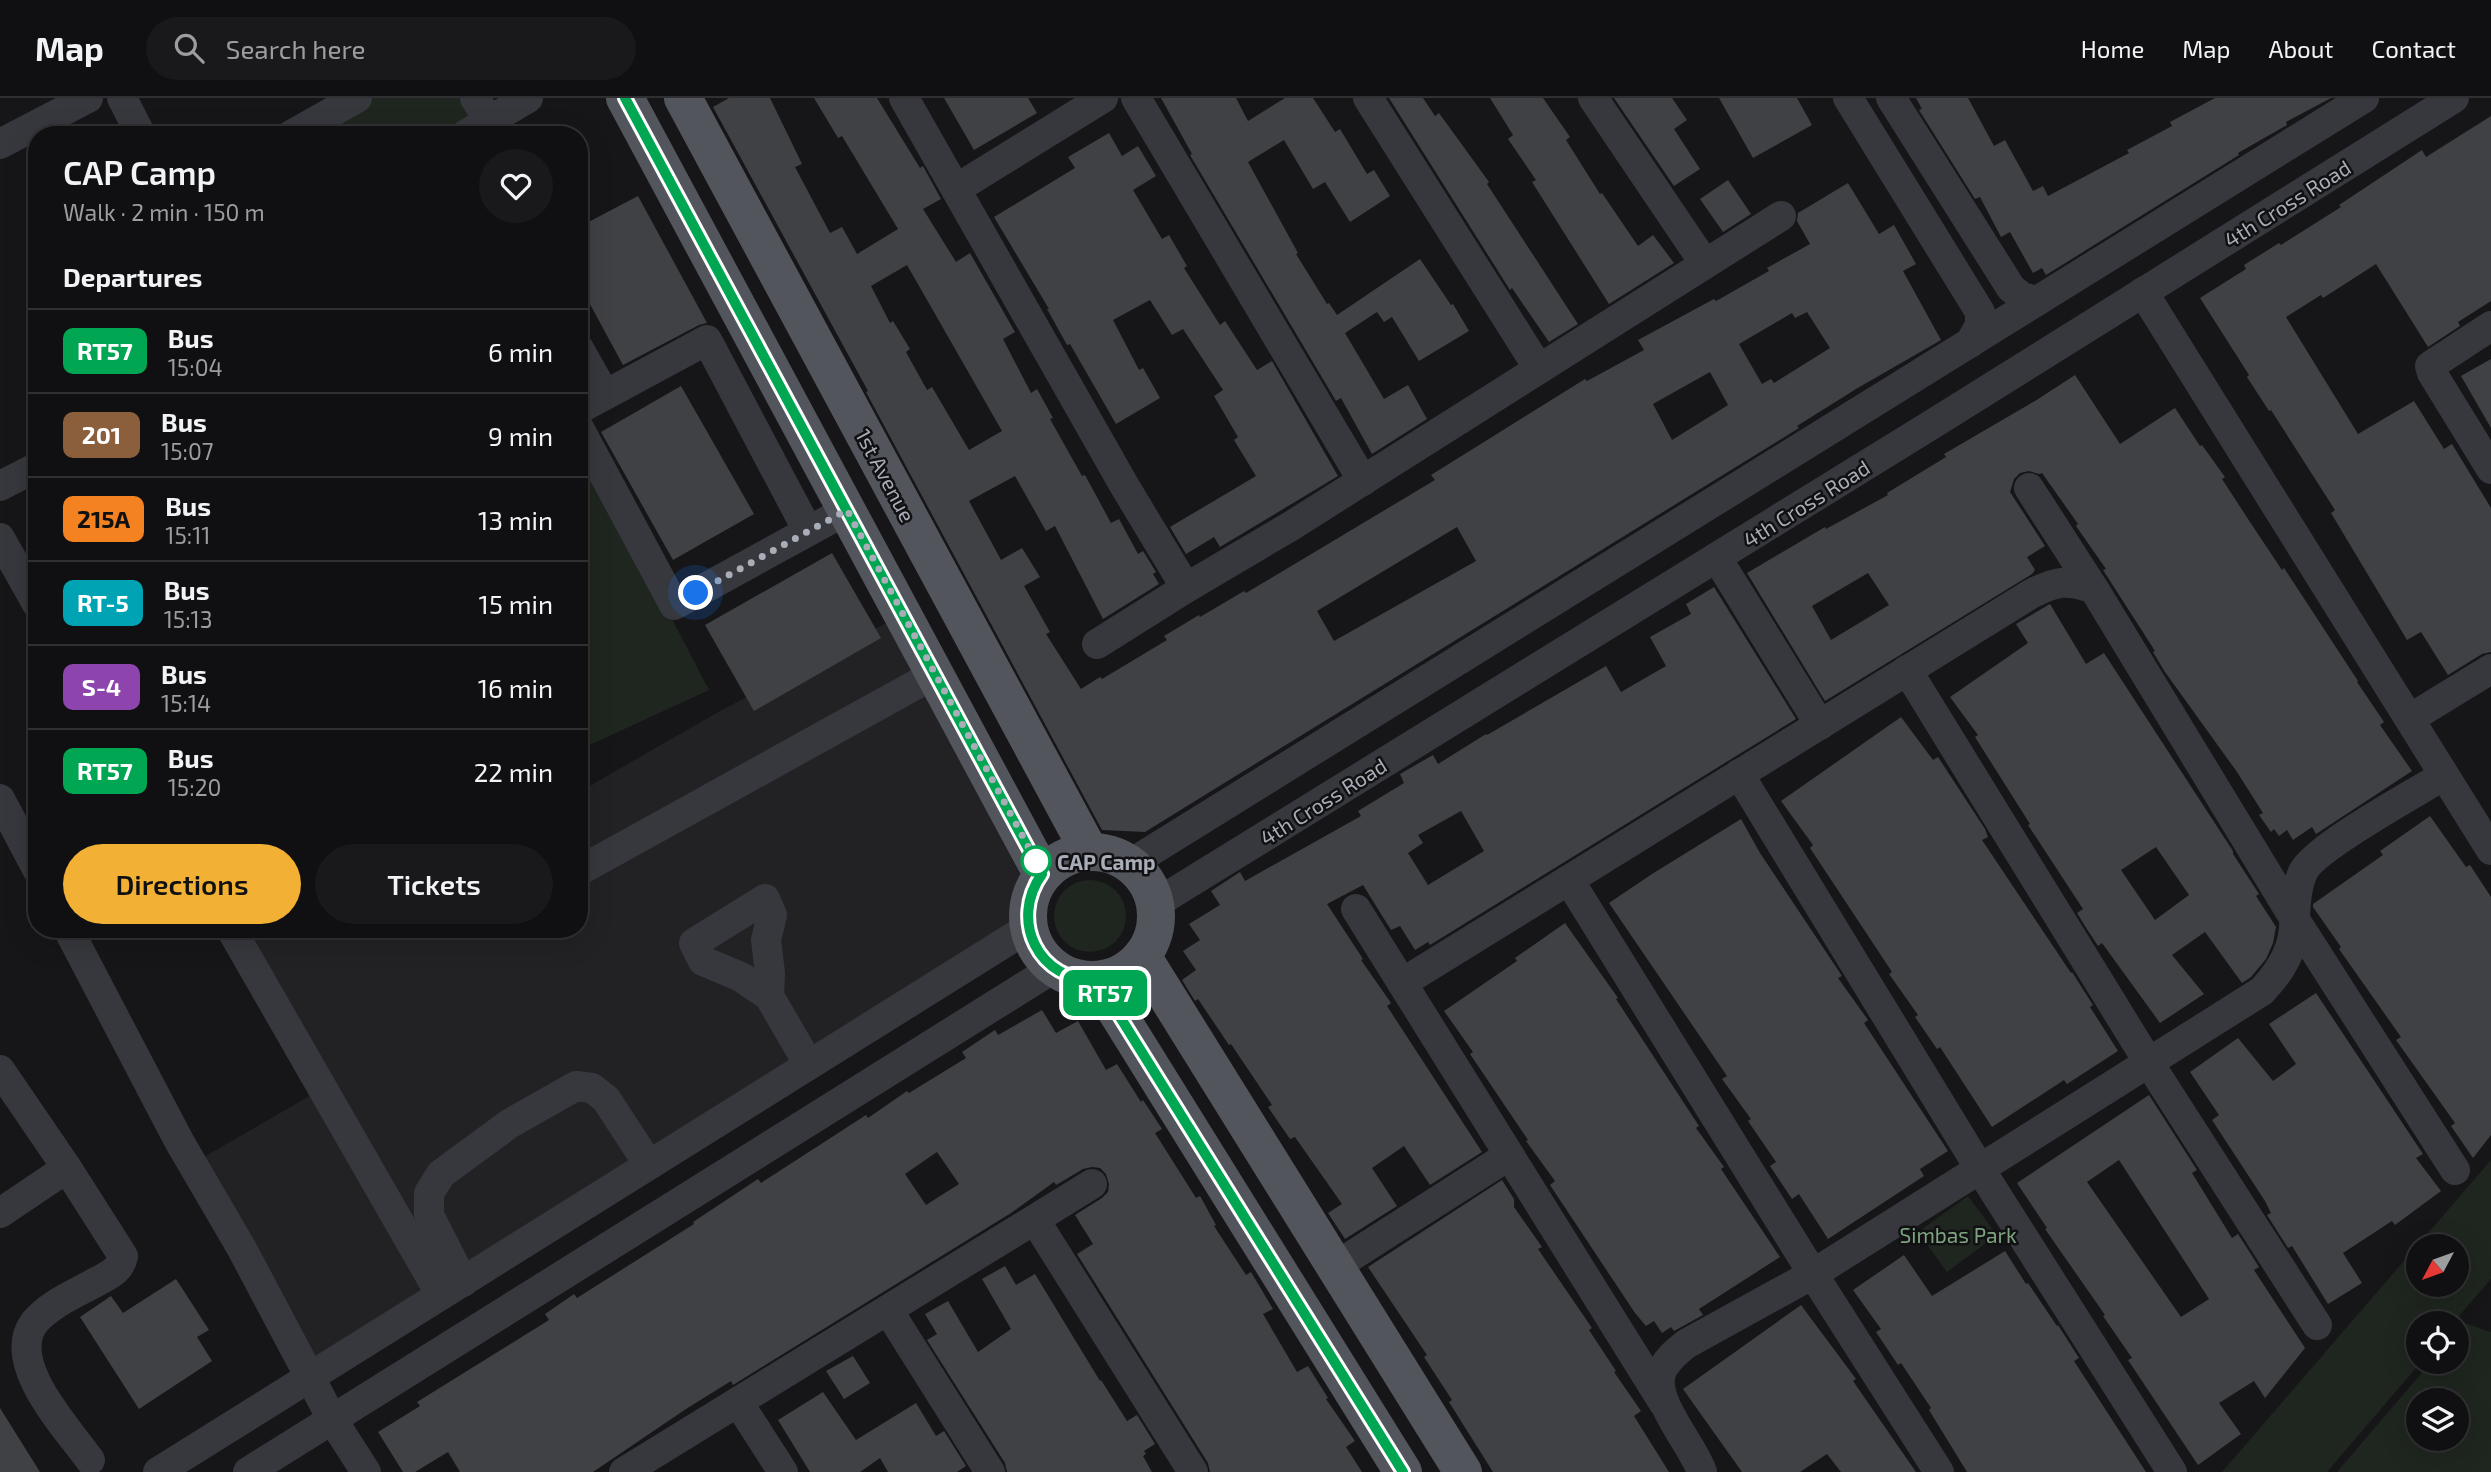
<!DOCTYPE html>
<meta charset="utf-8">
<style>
:root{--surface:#101012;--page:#19191b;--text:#f1f3f6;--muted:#9c9d9f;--line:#303032;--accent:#f2b134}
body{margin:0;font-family:"Exo 2",sans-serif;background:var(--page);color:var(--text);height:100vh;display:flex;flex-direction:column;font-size:26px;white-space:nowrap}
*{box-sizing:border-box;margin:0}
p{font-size:23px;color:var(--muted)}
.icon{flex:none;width:38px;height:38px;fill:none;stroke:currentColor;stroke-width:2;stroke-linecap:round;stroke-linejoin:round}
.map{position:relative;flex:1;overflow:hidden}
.panel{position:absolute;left:28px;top:28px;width:560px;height:812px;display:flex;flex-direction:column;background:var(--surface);border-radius:28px;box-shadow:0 7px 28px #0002,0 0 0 2px var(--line)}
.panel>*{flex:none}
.badge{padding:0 14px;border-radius:10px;font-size:24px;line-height:46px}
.needle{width:46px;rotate:229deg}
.controls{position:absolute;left:2406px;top:1136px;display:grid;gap:14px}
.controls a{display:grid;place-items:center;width:63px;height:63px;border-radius:50%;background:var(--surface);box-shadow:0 7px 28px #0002,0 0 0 2px var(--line);font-size:35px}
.you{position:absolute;width:35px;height:35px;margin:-18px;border:5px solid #fff;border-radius:50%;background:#1a73e8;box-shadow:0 0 0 10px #1a73e833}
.map>.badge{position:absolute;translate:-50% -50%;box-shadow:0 0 0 4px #fff}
h2{padding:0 35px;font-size:26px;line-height:63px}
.round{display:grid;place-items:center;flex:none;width:74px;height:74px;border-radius:37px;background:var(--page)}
.summary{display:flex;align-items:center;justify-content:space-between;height:119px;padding:0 35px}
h1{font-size:33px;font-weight:600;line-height:52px}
.button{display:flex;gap:14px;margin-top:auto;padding:14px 35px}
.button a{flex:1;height:80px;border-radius:42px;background:var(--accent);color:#111;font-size:28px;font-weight:600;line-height:80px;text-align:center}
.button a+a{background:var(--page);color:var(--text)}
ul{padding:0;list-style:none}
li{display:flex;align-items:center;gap:21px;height:84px;padding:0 35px;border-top:2px solid var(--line)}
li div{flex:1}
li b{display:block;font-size:26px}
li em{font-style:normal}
li .badge{min-width:77px;font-weight:700;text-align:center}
header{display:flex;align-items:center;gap:42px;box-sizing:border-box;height:98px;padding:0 35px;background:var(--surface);border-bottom:2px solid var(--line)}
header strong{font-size:33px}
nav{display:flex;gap:38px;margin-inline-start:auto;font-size:24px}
.search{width:490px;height:63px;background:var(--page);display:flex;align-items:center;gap:18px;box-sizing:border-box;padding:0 24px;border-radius:38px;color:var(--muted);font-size:26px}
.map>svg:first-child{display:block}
</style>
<header>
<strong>Map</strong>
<div class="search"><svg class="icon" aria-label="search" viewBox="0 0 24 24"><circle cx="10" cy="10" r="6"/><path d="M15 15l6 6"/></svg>Search here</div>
<nav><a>Home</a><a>Map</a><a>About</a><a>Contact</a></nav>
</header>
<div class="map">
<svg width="2491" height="1374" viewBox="0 0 2491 1374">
<rect width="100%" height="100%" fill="#161618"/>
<!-- built -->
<polygon fill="#222225" points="894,521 1021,779 1008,831 316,1263 202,1060 327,988 243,831 579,831 579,694 720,613"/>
<!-- green -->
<g fill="#1e261f" fill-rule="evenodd">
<polygon points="372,0 463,0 477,22 452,37 308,37"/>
<polygon points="579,343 709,592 579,652"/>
<circle cx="1090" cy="818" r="36"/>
<path d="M2491,1062V1181L2453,1225H2418V1264H2421L2327,1374H2222ZM2418,1148H2457V1186H2418Z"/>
<polygon points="1968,1098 1997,1137 1947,1174 1918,1134"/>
<path d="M2464,1225L2491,1234V1374H2337L2431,1264H2457V1233ZM2457,1302V1340H2418V1302Z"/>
</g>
<!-- building -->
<g fill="#404145" fill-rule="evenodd">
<path d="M729,0H770L802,66L795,69L830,135L842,129L857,156L898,131L842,38L838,40L814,0H877L920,70L923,68L941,101L923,111L956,164L970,155L1015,234L1003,241L1031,295L1037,291L1053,320L1050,321L1082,378L1085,377L1111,425L1119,421L1138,456L1143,453L1156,474L1153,476L1159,486L1103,521L1055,428L1046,433L1015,378L969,403L1001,462L1022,450L1040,479L1024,488L1050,534L1046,536L1081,591L1100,579L1102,581L1167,542L1164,538L1199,517L1200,519L1244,493L1246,495L1435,382L1431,377L1585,281L1587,283L1644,252L1638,242L1714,201L1716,203L1769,173L1767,170L1810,146L1797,123L1798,115L1848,85L1879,136L1894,127L1916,166L1903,173L1941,242L1856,291L1797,328L1799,330L1145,734L1102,732L866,294L868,293L713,9ZM907,167L1002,333L969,352L932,289L927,292L906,254L910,251L893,223L890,225L871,188ZM1807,214L1830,250L1774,285L1771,281L1762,286L1739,246L1792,215L1795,220ZM1710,274L1728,307L1672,342L1653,306ZM1457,429L1476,463L1334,543L1317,513Z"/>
<polygon points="944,0 1028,0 1037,15 974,52"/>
<polygon points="1161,0 1236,0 1248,23 1285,0 1313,0 1335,34 1340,31 1367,76 1374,72 1390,98 1350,124 1325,84 1313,91 1284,42 1248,64 1298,155 1296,156 1327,206 1329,205 1337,217 1420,161 1451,207 1453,206 1469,233 1419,263 1392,219 1384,224 1377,214 1345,235 1384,301 1408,287 1427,321 1372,356 1341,300 1336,303 1190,57 1192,56"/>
<polygon points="1389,0 1423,0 1435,18 1439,15 1489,84 1487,86 1578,226 1549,244 1512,190 1510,192"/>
<polygon points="1490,0 1543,0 1570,39 1566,42 1600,96 1602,95 1638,148 1653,137 1674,165 1609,206 1532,84 1536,82 1508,41 1513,37"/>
<polygon points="1614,0 1672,0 1687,22 1674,31 1700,71 1674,88"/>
<polygon points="1719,0 1797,0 1812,27 1753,60"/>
<polygon points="1916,0 1968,0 1994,48 2005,42 2033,93 2043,88 2048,98 2129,55 2127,52 2172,28 2170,24 2215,0 2331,0 2286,24 2287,27 2238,55 2239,57 2046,177 2042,170 2033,175 2010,134 2001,139 1980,99 1975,101 1919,12 1922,11"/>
<polygon points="2491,18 2491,203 2458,224 2460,228 2428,249 2376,166 2323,200 2321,197 2286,219 2358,336 2414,303 2444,351 2452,346 2491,410 2491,554 2482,556 2448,577 2421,534 2407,542 2331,415 2335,412 2271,312 2269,313 2247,279 2249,277 2200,200 2246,171 2244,167 2279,145 2281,147 2341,109 2339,107 2422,52 2426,59"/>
<polygon points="1109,35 1122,58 1138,48 1156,78 1133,92 1162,141 1169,137 1187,168 1184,170 1220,227 1225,223 1257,272 1272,263 1338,378 1220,449 1214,439 1186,456 1170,429 1256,378 1234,342 1238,339 1214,298 1223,292 1183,231 1172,237 1150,202 1113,222 1139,272 1143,270 1160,300 1116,326 1070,246 1067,247 1047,211 1049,211 994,119 1075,70 1068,59"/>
<polygon points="1728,82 1751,116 1723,134 1700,101"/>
<polygon points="638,98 707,225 699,227 623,267 579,186 579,129"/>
<polygon points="2491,261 2491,330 2461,278"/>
<path d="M2075,277L2120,346L2175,310L2200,348L2202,347L2225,379L2222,381L2250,424L2282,472L2284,470L2358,583L2357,584L2384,624L2380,627L2412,673L2316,736L2312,729L2293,742L2287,732L2279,738L2274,731L2271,734L2259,717L2263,715L2237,674L2165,574L2153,554L2155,553L2103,472L2106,471L2076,428L2078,426L2042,375L2039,376L2029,373L2020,375L2014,381L2010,394L2045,448L2027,459L2035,472L2032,476L1825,603L1747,475L1825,429L1826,431L1888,397L1887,395L1946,359L1944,356L2035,303ZM1868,475L1889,507L1831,542L1812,508Z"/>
<polygon points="681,288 754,416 673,462 601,334"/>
<polygon points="832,455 881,540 754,613 705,527"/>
<path d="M1714,489L1796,621L1430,847L1428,844L1415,852L1400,828L1391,832L1363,787L1327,806L1363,861L1361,862L1391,905L1387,908L1482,1054L1430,1087L1404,1048L1372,1070L1397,1108L1345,1141L1328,1115L1342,1106L1295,1039L1290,1041L1268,1009L1272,1007L1231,946L1229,947L1198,901L1195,903L1182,882L1196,872L1183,853L1200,842L1189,826L1220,807L1211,793L1240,774L1245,783L1361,718L1358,713L1404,685L1400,676L1433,657L1438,666L1486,636L1487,637L1606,568L1621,594L1666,568L1650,539L1691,516L1686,506ZM1461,713L1484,753L1428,787L1408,755L1423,745L1418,737Z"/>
<path d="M2050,506L2086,566L2104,555L2233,753V756L2259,796L2256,798L2276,829L2273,845L2266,861L2251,879L2242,885L2205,834L2172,857L2204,896L2160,925L2102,845L2098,848L2085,828L2077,815L2083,811L2028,727L2030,726L1975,639L1978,637L1950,599L2028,545L2016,526ZM2156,749L2189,797L2155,822L2121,772Z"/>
<polygon points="1901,619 1933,662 1938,659 1985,731 1988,739 1982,742 2071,875 2072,874 2093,907 2090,909 2118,953 2067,986 2064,982 1992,1029 1940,949 1937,951 1915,919 1918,917 1889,876 1892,874 1810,750 1813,747 1781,703"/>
<polygon points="2430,718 2466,769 2470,767 2491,799 2491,1037 2473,1060 2451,1028 2455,1025 2396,942 2401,939 2339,851 2341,849 2313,809 2313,806 2383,757 2380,753"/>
<polygon points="1741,721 1760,755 1842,878 1838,880 1868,922 1864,925 1948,1053 1920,1071 1924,1078 1828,1141 1799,1096 1792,1101 1770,1068 1776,1064 1748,1023 1751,1021 1722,981 1727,978 1609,805 1652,776"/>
<polygon points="1565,825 1618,900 1616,901 1699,1028 1696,1030 1724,1069 1721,1071 1780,1159 1699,1211 1703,1217 1674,1233 1671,1229 1662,1235 1654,1223 1646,1228 1635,1215 1550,1087 1555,1083 1526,1043 1528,1042 1470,956 1473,954 1444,913 1517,863 1515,860"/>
<polygon points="2316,895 2423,1056 2416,1060 2441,1093 2395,1127 2392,1123 2343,1155 2362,1185 2328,1206 2292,1148 2288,1150 2267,1117 2271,1115 2265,1103 2212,1022 2219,1017 2190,974 2238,940 2273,983 2296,966 2269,926"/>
<path d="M1042,912L1056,935L1078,923L1106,972L1117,966L1141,1004L1143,1002L1162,1031L1155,1035L1196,1100L1200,1098L1216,1127L1214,1128L1246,1177L1251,1174L1273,1211L1263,1216L1297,1274L1308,1268L1328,1300L1326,1301L1355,1343L1346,1349L1362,1374H1210L1208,1365L1077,1156L1093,1146L1075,1117L1102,1100L1108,1094L1109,1086L1106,1076L1100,1070L1092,1069L1083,1071L1056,1087L1054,1084L1011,1115L733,1287L731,1283L686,1311L593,1374H460L448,1354L415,1374H403L378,1334L420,1308L417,1304L549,1222L545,1216L574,1196L577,1200L694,1126L693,1124L758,1081L761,1085L866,1017L868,1020L907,993L909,995L966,960L962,954L995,932L998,937ZM937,1054L959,1086L926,1107L905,1076Z"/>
<path d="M2149,997L2197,1072L2192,1075L2232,1140L2238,1136L2259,1169L2254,1172L2305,1250L2265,1300L2254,1283L2219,1305L2241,1336L2198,1367L2128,1262L2132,1260L2103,1218L2105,1217L2045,1131L2047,1130L2017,1085ZM2119,1062L2209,1201L2181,1219L2087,1084Z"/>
<polygon points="1502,1082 1514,1101 1514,1109 1542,1149 1538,1151 1592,1230 1589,1232 1616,1273 1614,1274 1641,1313 1634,1318 1669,1374 1493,1374 1449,1304 1452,1302 1424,1259 1427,1257 1368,1169"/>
<polygon points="2005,1153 2026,1186 2028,1185 2057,1228 2058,1227 2079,1260 2074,1263 2146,1374 1967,1374 1929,1312 1931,1310 1901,1265 1898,1267 1876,1234 1881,1231 1853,1192 1904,1157 1932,1198"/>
<polygon points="1005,1168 1016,1187 1035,1176 1100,1283 1101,1282 1127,1323 1137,1317 1155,1346 1144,1353 1146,1356 1143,1358 1152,1374 1007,1374 1005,1365 927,1242 937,1236 925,1216 948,1203 978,1254 1011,1231 982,1181"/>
<polygon points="176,1181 209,1232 197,1239 212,1263 139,1311 80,1219 111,1198 123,1215"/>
<polygon points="1801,1207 1856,1281 1853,1283 1916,1374 1841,1374 1827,1356 1800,1374 1742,1374 1683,1291"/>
<polygon points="853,1258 870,1285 844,1301 826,1273"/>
<polygon points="823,1294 856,1342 916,1305 936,1338 944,1333 966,1368 957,1374 888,1374 880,1360 860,1374 810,1374 778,1322"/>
<polygon points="0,1310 40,1374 0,1374"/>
</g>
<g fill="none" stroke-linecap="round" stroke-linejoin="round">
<!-- minor -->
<g stroke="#37383d" stroke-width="30">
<polyline points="122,0 141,37"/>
<polyline points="475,0 489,23"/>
<polyline points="904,0 1124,387 1186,490"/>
<polyline points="1136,0 1363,383"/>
<polyline points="1368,0 1539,271"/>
<polyline points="1593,0 1705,166"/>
<polyline points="1848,0 1980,214 1980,227 1970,245"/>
<polyline points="1891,0 2011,190 2022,199 2037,203"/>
<polyline points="291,37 357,0"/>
<polyline points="465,37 528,0"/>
<polyline points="0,46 88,0"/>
<polyline points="956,91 1103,0"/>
<polyline points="2143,194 2491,752"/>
<polyline points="2491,228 2430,268 2432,275 2491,371"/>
<polyline points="579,251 605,297 579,311"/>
<polyline points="605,297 707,242 808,433"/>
<polyline points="579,330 674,507 847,412"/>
<polyline points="0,388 37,369"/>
<polyline points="2029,390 2094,491"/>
<polyline points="0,440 37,506"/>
<polyline points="1717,460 1820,627"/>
<polyline points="1097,546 1186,490 1291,428 1781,118"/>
<polyline points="1907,572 2149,965 2317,1227"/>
<polyline points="2411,620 2491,571"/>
<polyline points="1739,676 1980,1071 2172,1374"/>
<polyline points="0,701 37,771"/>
<polyline points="1130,766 2364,0"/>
<polyline points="579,773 935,576"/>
<polyline points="1569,782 1813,1176 1939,1374"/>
<polyline points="1155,806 1931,327 2454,0"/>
<polyline points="1356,811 1663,1304"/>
<polyline points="68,831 179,1043 242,1151 332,1321 366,1374"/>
<polyline points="231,831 441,1197"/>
<path d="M1402,885L2031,496C2056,483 2067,481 2094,491L2294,820L2455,1072"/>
<polyline points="769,898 770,875 766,842 772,817 765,801 694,845 703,863 741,879 769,898 809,967"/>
<path d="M0,972L67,1070L123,1158C120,1173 109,1177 98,1183C77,1195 49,1206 34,1225C5,1265 67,1330 90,1362"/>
<polyline points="0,1115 67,1070"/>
<polyline points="1035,1122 1193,1374"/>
<polyline points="1336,1168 1508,1058"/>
<polyline points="463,1184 429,1117 429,1095 441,1076 509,1026 576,988 592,990 606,1001 649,1067"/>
<polyline points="888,1212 990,1374"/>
<polyline points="738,1304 783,1374"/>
<polyline points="158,1374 1028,830"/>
<polyline points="248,1374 1054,870"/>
<polyline points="624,1374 1092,1086"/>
<path d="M1702,1374C1693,1347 1652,1303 1661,1275C1665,1263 1676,1254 1686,1246L1813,1176L2262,893C2276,878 2287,863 2292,843C2297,820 2293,796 2303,774C2314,750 2415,695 2443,678"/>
</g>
<!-- major -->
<g stroke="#53555c" stroke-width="38">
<polyline points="625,0 1042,776"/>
<polyline points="683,0 1089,753"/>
<circle cx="1092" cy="818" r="64"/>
<polyline points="1142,858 1463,1374"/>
<polyline points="1097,882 1403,1374"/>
</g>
</g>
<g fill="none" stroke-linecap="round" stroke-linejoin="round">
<defs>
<path id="line" d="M625,0L1042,776C1009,822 1038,884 1097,882L1403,1374"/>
</defs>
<!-- line casing -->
<use href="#line" stroke="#fff" stroke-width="16"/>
<!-- line -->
<use href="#line" stroke="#00a651" stroke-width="10"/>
<!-- walk -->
<polyline stroke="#a8adb8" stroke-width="7" stroke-dasharray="0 12.6" points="696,495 847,412 1036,763"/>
</g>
<!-- markers -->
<circle fill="#fff" stroke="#00a651" stroke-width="3.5" cx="1036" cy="763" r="14"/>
<g text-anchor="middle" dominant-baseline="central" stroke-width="5" stroke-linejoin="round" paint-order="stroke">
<!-- street labels -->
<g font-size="21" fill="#a8adb8" stroke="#111113">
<text transform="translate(2287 105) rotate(-32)">4th Cross Road</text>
<text transform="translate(886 377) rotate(62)">1st Avenue</text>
<text transform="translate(1806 405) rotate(-32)">4th Cross Road</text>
<text transform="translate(1323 703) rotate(-32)">4th Cross Road</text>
</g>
<!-- stop labels -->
<g font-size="21" font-weight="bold" fill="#a8adb8" stroke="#111113" text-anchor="start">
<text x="1057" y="763">CAP Camp</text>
</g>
<!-- park labels -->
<g font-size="21" fill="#7fa381" stroke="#111113">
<text x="1958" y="1136">Simbas Park</text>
</g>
</g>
</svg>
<div class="controls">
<a><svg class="needle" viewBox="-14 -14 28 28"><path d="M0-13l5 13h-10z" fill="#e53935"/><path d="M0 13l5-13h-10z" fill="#9c9d9f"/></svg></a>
<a><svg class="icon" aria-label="locate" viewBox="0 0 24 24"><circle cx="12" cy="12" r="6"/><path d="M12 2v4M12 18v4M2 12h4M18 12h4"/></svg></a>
<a><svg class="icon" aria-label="layers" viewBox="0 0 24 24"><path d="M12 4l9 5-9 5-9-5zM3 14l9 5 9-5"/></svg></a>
</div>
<div class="you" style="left:696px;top:495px"></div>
<b class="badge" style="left:1105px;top:895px;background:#00a651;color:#fff">RT57</b>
<section class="panel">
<div class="summary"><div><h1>CAP Camp</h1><p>Walk · 2 min · 150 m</p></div><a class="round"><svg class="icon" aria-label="heart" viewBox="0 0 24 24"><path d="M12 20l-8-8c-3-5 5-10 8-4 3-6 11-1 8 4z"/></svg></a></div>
<h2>Departures</h2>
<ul>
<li><span class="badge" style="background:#00a651;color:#fff">RT57</span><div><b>Bus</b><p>15:04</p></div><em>6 min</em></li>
<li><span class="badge" style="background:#8b5e3c;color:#fff">201</span><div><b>Bus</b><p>15:07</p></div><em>9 min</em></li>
<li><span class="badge" style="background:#f58220;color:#111">215A</span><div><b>Bus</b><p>15:11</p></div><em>13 min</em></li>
<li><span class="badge" style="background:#00a3b4;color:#fff">RT-5</span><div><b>Bus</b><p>15:13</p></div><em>15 min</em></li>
<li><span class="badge" style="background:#8e44ad;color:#fff">S-4</span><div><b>Bus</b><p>15:14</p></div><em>16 min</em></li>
<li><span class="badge" style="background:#00a651;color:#fff">RT57</span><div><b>Bus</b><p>15:20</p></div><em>22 min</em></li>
</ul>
<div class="button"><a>Directions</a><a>Tickets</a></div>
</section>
</div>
